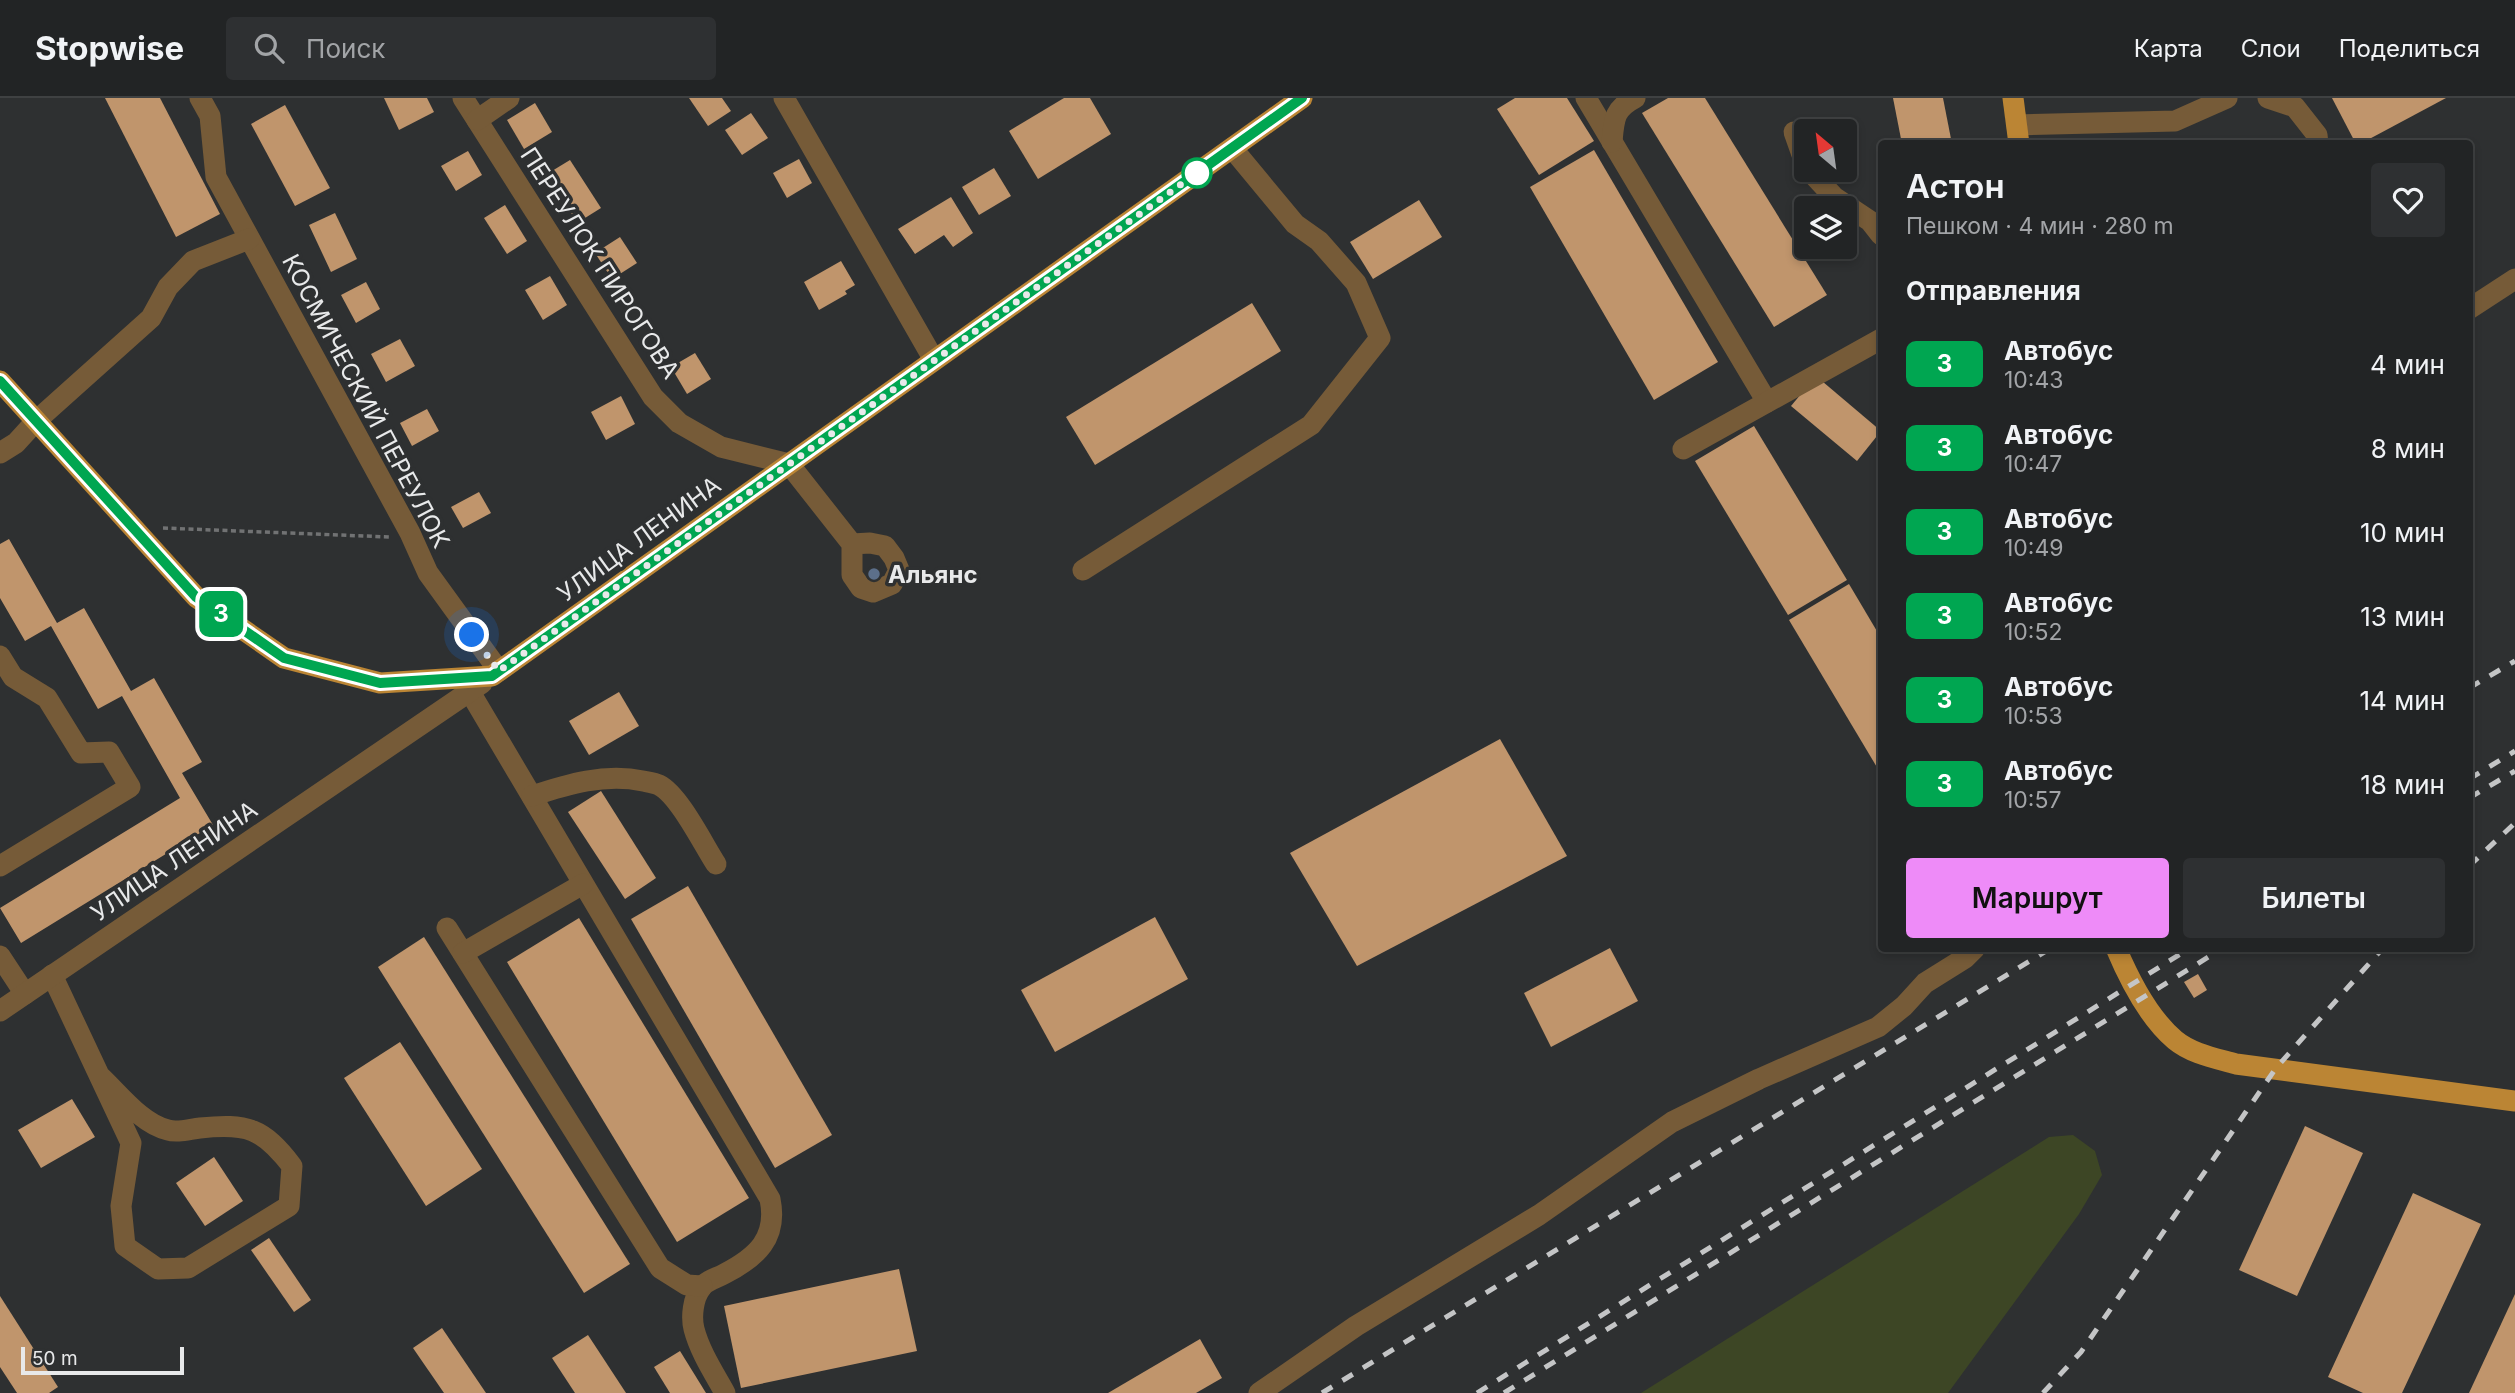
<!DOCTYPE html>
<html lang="ru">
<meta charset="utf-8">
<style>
:root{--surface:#222425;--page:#2e3032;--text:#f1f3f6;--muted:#a2a4a7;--line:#3f4142;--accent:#ee8bf8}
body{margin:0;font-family:Inter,sans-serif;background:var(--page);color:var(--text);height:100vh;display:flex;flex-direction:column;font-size:26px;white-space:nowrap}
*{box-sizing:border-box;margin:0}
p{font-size:23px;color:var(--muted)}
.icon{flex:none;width:38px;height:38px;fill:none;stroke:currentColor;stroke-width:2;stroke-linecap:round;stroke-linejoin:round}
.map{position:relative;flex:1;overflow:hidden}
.panel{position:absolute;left:1878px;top:42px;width:595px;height:812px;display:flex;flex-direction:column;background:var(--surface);border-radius:7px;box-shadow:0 4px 10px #0003,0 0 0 2px var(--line)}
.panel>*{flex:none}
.badge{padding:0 14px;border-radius:10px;font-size:24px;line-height:46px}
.needle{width:46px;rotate:331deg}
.controls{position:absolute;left:1794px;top:21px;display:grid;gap:14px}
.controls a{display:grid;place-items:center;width:63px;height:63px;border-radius:7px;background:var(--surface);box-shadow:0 4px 10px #0003,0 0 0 2px var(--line);font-size:35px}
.scale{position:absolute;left:21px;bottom:18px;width:163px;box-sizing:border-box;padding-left:7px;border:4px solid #e8e9ea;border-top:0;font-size:19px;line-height:24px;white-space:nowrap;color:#e8e9ea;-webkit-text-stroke:5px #2e3031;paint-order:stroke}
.you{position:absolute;width:35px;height:35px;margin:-18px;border:5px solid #fff;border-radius:50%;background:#1a73e8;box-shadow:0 0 0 10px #1a73e833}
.map>.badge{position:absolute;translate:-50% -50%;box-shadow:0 0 0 4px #fff}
h2{padding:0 28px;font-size:26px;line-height:63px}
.round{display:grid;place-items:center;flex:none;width:74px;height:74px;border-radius:7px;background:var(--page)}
.headline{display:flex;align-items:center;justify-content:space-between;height:119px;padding:0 28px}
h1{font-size:33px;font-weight:600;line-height:52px}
.button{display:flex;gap:14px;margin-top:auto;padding:14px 28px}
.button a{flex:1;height:80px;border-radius:7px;background:var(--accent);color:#111;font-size:28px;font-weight:600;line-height:80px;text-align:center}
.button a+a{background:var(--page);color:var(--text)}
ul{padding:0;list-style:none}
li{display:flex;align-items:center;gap:21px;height:84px;padding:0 28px}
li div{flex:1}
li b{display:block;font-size:26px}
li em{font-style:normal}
li .badge{min-width:77px;font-weight:700;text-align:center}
header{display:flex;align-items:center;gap:42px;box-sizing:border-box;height:98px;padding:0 35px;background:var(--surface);border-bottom:2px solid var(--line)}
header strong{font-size:33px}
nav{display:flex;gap:38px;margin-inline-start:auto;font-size:24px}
.search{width:490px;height:63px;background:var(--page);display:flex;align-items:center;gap:18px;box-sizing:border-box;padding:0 24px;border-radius:7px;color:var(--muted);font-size:26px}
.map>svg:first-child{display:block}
</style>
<header>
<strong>Stopwise</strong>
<div class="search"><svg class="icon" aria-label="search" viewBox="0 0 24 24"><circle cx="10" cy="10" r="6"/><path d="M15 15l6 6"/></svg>Поиск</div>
<nav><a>Карта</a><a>Слои</a><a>Поделиться</a></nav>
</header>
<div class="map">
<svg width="2515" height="1295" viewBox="0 0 2515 1295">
<rect width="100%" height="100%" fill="#2e3031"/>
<!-- green -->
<polygon fill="#3d4625" points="2073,1037 2095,1053 2102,1077 2079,1116 1948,1295 1641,1295 2049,1039"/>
<!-- building -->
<g fill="#c0956c">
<polygon points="105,0 160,0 220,116 176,139"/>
<polygon points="384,0 427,0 434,14 399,32"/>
<polygon points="689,0 722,0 731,13 708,28"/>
<polygon points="1064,0 1090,0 1111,36 1038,81 1009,33"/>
<polygon points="1515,0 1567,0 1594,43 1539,77 1497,11"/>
<polygon points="1668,0 1705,0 1827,197 1774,229 1642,15"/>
<polygon points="1893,0 1943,0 1952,46 1902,46"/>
<polygon points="2332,0 2446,0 2360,46 2356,46"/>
<polygon points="535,5 552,34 524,51 507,22"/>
<polygon points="285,7 330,90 295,108 251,26"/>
<polygon points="751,15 768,40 742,57 725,32"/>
<polygon points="1594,52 1718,264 1654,302 1530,89"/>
<polygon points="468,53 482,77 456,93 441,68"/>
<polygon points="799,61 812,85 787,100 773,75"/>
<polygon points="570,62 601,110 577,125 547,76"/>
<polygon points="994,70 1011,98 979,117 962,89"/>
<polygon points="951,99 973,135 953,149 944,137 915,156 898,131"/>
<polygon points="1419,102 1442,139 1373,181 1350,144"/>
<polygon points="505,107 527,143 507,156 484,120"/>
<polygon points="335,115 357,161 331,174 309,127"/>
<polygon points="620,139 637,165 612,181 595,155"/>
<polygon points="841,163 855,187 845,193 847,196 819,212 804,184"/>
<polygon points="550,178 567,207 543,222 525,192"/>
<polygon points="366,184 380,211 356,225 341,197"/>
<polygon points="1252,205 1281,253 1095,367 1066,319"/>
<polygon points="400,241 415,268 386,284 371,256"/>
<polygon points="695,255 711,281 687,296 671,269"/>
<polygon points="1816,278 1881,333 1857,363 1791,308"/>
<polygon points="621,298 635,326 606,342 591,314"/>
<polygon points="427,311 439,333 412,348 400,325"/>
<polygon points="1754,328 1847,482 1788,517 1695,363"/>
<polygon points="479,394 491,415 463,430 451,409"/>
<polygon points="9,441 57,525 84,510 131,593 154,580 202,664 182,675 213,727 21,845 0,810 180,700 122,598 98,611 51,528 25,543 0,500 0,446"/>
<polygon points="1849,486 1881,540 1881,676 1789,522"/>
<polygon points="619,594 639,628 589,657 569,623"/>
<polygon points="1500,641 1567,758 1357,868 1290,755"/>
<polygon points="601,693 656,780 625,801 568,714"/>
<polygon points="688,788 832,1037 775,1070 631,821"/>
<polygon points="1155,819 1188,881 1055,954 1021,892"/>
<polygon points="579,820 749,1100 677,1144 507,864"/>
<polygon points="424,839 630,1166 584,1195 378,869"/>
<polygon points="1610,850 1638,903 1551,949 1524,895"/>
<polygon points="2198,876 2207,892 2194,900 2184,884"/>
<polygon points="400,944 482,1071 426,1108 344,980"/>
<polygon points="72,1001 95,1039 41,1070 18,1032"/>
<polygon points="2305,1028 2363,1055 2297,1198 2239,1172"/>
<polygon points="214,1059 243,1103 205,1128 176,1085"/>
<polygon points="2413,1095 2481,1126 2402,1295 2363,1295 2328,1279"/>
<polygon points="269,1140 311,1202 294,1214 251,1152"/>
<polygon points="899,1171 917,1253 741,1290 724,1208"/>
<polygon points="2515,1196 2515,1295 2469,1295"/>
<polygon points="0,1198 58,1289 49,1295 17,1295 0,1269"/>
<polygon points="442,1230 486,1295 444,1295 413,1250"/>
<polygon points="588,1237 626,1295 575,1295 552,1260"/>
<polygon points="1200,1241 1222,1280 1196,1295 1108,1295"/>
<polygon points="680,1253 706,1295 670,1295 654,1269"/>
</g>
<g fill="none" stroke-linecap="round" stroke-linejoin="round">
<!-- path -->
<polyline stroke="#717273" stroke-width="3.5" stroke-dasharray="5 3.5" stroke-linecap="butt" points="163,430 389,439"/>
<!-- minor -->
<g stroke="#765b38" stroke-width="21">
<polyline points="200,0 210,18 216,79 410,435 428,475 499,573"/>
<polyline points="463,0 653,299 679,325 721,349 789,366 852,446 852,477 861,490 873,494 892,486 899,472 894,460 885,448 870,445 852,446"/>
<polyline points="784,0 934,262"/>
<polyline points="1586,0 1767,304"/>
<polyline points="2268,0 2295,9 2317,37 2318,46"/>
<polyline points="477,22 509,0"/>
<polyline points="2017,27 2175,23 2227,0"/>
<polyline points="1794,34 1806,68"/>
<path d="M1612,44C1614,21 1614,11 1635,0"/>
<polyline points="1809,72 1834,99 1870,123 1881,137"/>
<polyline points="2469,211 2515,181"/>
<polyline points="1683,351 1881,241"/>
<polyline points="0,355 16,345 36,323 151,220 168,189 193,163 249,141"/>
<polyline points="1083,472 1311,327 1380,240 1356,185 1319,143 1295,126 1232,50"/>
<polyline points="0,558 13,579 47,600 81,655 109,654 130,689 0,768"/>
<path d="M470,594L770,1101C778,1140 757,1159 724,1176C717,1180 705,1183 701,1190C693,1200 691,1219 694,1231C700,1254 714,1275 725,1295"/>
<path d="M532,698C568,686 605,675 643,683C648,684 655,685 659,687C679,697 703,746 716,766"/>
<polyline points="447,830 660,1170 687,1187 702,1188"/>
<polyline points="463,855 583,786"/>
<polyline points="0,858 25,896"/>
<path d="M52,877L131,1045L121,1108L125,1148L158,1171L188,1170L289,1108L292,1068C263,1030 247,1025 200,1030C190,1031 177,1035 168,1032C142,1026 120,997 101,979"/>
<polyline points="0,913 482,585"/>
<polyline points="1259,1295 1356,1228 1539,1117 1672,1024 1759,981 1878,929 1904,908 1925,885 1965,860 1975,850"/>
</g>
<!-- major -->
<g stroke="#bb8534" stroke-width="21">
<polyline points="2013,0 2019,46"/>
<polyline points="0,283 196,499 284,560 380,585 492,578 1302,0"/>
<path d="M2116,850C2129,881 2149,920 2175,942C2192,956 2215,960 2236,966L2515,1003"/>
</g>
<!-- rail -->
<g stroke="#c4c5c6" stroke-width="5" stroke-dasharray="12 12" stroke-linecap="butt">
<polyline points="2469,590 2515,563"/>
<polyline points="2469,681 2515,653"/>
<polyline points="2469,700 2515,673"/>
<polyline points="2469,768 2515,725"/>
<polyline points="1322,1295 2051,850"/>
<polyline points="1477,1295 2190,850"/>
<polyline points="1504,1295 2223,850"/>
<polyline points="2043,1295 2081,1254 2276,970 2383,850"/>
</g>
</g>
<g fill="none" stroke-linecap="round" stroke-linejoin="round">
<defs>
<polyline id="line" points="0,283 196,499 284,560 380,585 492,578 1302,0"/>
</defs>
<!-- line casing -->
<use href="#line" stroke="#fff" stroke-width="16"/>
<!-- line -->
<use href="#line" stroke="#00a651" stroke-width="10"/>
<!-- walk -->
<polyline stroke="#e8e9ea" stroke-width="7" stroke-dasharray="0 12.6" points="472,537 499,573 1197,75"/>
</g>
<!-- markers -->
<circle fill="#fff" stroke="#00a651" stroke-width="3.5" cx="1197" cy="75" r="14"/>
<circle fill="#5c6f8a" stroke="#2e3031" stroke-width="2.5" cx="874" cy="476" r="7"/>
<g text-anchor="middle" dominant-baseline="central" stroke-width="7" stroke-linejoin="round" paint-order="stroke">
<!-- street labels -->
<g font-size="24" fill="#e8e9ea" stroke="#2e3031">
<text transform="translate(600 165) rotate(57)">ПЕРЕУЛОК ПИРОГОВА</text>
<text transform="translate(366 303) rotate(62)">КОСМИЧЕСКИЙ ПЕРЕУЛОК</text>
<text transform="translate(639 441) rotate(-36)">УЛИЦА ЛЕНИНА</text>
<text transform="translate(174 763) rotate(-34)">УЛИЦА ЛЕНИНА</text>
</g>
<!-- poi labels -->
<g font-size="24" font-weight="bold" fill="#e8e9ea" stroke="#2e3031" text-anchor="start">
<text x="888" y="476">Альянс</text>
</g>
</g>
</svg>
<div class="controls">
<a><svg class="needle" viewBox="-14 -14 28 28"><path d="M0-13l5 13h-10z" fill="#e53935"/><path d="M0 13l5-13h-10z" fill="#a2a4a7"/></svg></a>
<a><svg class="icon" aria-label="layers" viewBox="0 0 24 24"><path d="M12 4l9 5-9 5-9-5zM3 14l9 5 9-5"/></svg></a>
</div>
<div class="scale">50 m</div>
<div class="you" style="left:472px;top:537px"></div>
<b class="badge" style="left:221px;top:516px;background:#00a651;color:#fff">3</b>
<section class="panel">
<div class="headline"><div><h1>Астон</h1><p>Пешком · 4 мин · 280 m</p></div><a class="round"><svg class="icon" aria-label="heart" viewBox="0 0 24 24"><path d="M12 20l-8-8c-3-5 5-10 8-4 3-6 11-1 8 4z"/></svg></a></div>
<h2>Отправления</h2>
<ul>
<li><span class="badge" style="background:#00a651;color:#fff">3</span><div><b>Автобус</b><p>10:43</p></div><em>4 мин</em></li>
<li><span class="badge" style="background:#00a651;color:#fff">3</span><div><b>Автобус</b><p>10:47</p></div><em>8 мин</em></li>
<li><span class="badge" style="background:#00a651;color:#fff">3</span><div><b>Автобус</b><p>10:49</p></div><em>10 мин</em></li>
<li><span class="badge" style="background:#00a651;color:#fff">3</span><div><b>Автобус</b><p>10:52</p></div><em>13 мин</em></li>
<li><span class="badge" style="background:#00a651;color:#fff">3</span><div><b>Автобус</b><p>10:53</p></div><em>14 мин</em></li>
<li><span class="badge" style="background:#00a651;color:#fff">3</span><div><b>Автобус</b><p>10:57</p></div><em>18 мин</em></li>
</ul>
<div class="button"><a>Маршрут</a><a>Билеты</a></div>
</section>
</div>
